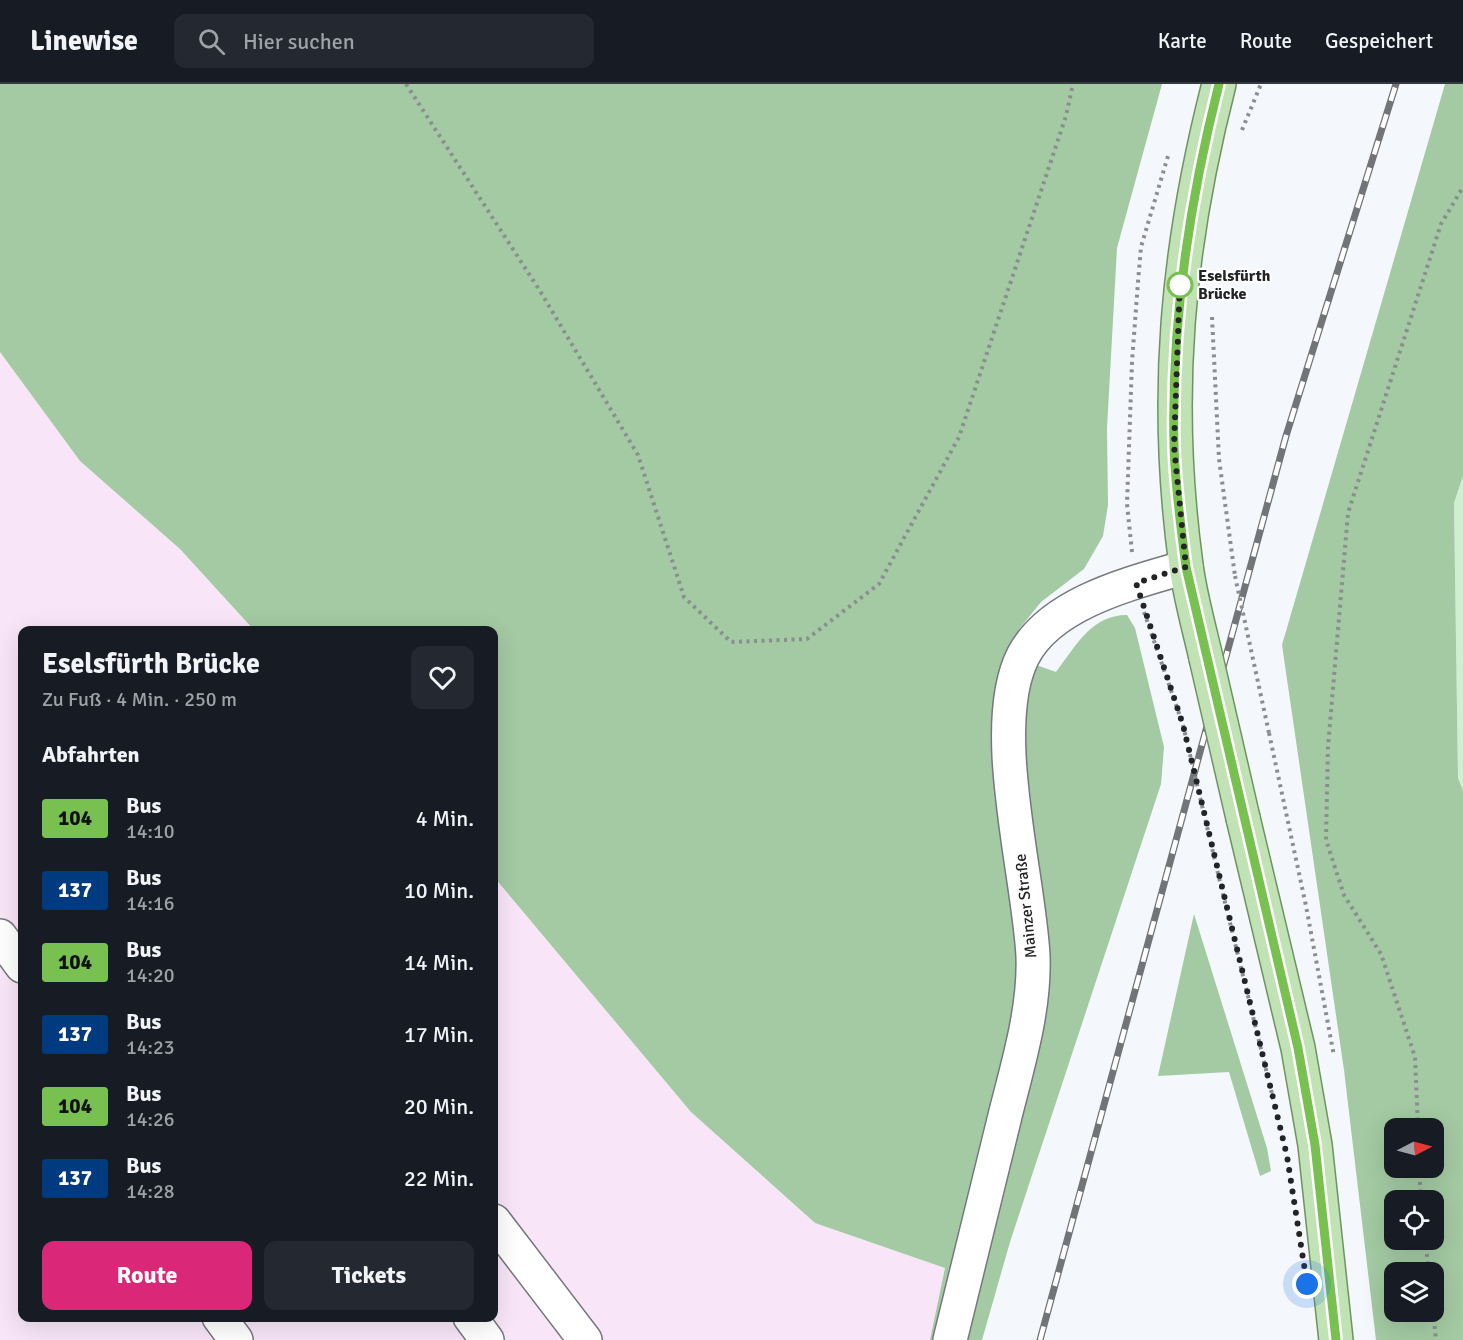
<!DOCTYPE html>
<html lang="de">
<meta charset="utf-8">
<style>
:root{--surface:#171b24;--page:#242831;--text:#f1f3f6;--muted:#9ea1a6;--line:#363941;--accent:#db2777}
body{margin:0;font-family:Signika,sans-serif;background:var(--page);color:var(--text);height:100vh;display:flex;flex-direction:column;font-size:22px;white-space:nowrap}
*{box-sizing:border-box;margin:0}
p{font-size:20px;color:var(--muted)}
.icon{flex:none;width:33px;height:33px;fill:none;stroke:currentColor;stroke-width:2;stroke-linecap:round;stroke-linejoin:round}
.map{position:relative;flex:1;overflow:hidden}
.side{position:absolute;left:18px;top:542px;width:480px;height:696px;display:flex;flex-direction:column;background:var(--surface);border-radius:12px;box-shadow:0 6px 24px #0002}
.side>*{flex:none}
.badge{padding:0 12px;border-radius:4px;font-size:21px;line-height:39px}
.needle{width:39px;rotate:84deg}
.buttons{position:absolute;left:1384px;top:1034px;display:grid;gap:12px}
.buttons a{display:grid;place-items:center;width:60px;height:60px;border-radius:12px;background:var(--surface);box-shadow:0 6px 24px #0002;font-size:30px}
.you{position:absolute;width:30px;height:30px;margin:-15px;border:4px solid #fff;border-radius:50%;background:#1a73e8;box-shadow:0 0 0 9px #1a73e833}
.map>.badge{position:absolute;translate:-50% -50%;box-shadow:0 0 0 3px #fff}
h2{padding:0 24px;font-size:22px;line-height:54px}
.round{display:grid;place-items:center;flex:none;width:63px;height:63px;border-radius:12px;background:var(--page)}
.summary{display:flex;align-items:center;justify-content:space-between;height:102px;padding:0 24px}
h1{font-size:28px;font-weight:800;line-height:45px}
.button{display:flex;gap:12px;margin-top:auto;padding:12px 24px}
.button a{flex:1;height:69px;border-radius:12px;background:var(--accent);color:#fff;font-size:24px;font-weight:800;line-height:69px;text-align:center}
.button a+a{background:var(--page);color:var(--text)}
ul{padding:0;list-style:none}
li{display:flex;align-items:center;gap:18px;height:72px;padding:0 24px}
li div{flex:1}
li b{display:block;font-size:22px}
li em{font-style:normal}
li .badge{min-width:66px;font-weight:700;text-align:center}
header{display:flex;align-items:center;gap:36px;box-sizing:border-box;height:84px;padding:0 30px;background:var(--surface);border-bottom:2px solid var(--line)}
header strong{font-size:28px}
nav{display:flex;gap:33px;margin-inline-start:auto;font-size:21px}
.search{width:420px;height:54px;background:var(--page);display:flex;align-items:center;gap:15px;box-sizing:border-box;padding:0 21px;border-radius:12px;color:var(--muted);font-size:22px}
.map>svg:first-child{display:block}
</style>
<header>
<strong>Linewise</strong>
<div class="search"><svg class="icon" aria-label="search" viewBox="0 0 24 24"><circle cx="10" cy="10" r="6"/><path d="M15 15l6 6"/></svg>Hier suchen</div>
<nav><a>Karte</a><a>Route</a><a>Gespeichert</a></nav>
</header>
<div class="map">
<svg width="1463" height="1256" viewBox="0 0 1463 1256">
<rect width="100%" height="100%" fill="#f4f7fc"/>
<!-- industrial -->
<polygon fill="#f8e6f8" points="0,268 80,377 180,465 254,546 22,546 22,1233 494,1233 494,793 691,1028 815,1139 945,1184 930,1256 0,1256"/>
<!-- green -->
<polygon fill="#d0efd0" points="1463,392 1463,707 1458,694 1454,419"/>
<!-- forest -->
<g fill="#a3caa3" fill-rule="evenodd">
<path d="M0,0H1162L1117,164L1107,344L1108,421L1103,452L1084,485L1041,518L1020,544L1005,570L1056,588C1076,562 1091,531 1127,531L1135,544L1164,663L1161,700L1010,1158L982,1256H930L945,1184L815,1139L691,1028L494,793V546H254L180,465L80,377L0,268Z"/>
<path d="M1445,0H1463V392L1454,419L1458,694L1463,707V1256H1376L1344,986L1282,561ZM1395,1044H1434V1083H1395ZM1395,1116H1434V1155H1395ZM1395,1188H1434V1227H1395Z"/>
<polygon points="1194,830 1267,1064 1271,1087 1260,1092 1229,988 1158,992"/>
</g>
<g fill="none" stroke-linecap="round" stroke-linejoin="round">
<defs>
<g id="minor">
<polyline points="0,852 22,882"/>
<polyline points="494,1137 585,1256"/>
<polyline points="219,1233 236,1256"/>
<polyline points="470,1233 487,1256"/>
<path d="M950,1256C968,1183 986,1109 1004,1036C1017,983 1035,927 1033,872C1029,791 987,643 1023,572C1051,518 1132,499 1186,483"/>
</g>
<g id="major">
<path d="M1206,574C1199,543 1190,512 1186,481C1163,312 1177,164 1219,0"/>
<polyline points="1243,734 1298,964 1315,1061 1336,1256"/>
</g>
</defs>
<!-- minor casing -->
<use href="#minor" stroke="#75787c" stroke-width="36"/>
<!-- major casing -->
<use href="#major" stroke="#6e9362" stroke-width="36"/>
<!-- path -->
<g stroke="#8b8d90" stroke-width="4" stroke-dasharray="3 4.5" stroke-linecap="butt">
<polyline points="406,0 540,207 638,371 684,513 731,558 807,555 879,500 959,353 1066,32 1073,0"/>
<polyline points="1242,46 1261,0"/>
<polyline points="1212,233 1219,375 1235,492"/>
<polyline points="1132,468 1127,420 1132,278 1138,198 1141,163 1168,72"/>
<polyline points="1144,528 1183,641"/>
<polyline points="1269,649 1306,822 1334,972"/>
<polyline points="1221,802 1273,1014"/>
<polyline points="1418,1044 1415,973 1381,870 1344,811 1326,756 1328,663 1348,429 1441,140 1463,103"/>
<polyline points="1419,1083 1421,1116"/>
<polyline points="1425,1155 1429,1188"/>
<polyline points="1433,1227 1436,1256"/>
</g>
<!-- minor -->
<use href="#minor" stroke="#fff" stroke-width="33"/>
<!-- major -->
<use href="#major" stroke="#c1e2b4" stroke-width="33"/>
<defs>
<polyline id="rail" points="1040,1256 1286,352 1396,0"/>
</defs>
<!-- rail casing -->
<use href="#rail" stroke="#727477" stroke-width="7"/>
<!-- rail -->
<use href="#rail" stroke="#fff" stroke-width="4.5" stroke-dasharray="14" stroke-linecap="butt"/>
<defs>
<polyline id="major-bridge" points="1206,574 1243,734"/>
</defs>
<!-- major-bridge casing -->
<use href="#major-bridge" stroke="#6e9362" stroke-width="36" stroke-linecap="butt"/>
<!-- path-bridge -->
<g stroke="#8b8d90" stroke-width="4" stroke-dasharray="3 4.5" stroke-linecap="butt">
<polyline points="1235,492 1269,649"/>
<polyline points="1183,641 1221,802"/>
</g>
<!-- major-bridge -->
<use href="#major-bridge" stroke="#c1e2b4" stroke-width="33"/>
</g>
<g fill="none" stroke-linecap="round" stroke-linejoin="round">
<defs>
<path id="line" d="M1219,0C1189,119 1171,238 1174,361C1175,402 1181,443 1186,483L1298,964L1315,1061L1336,1256"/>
</defs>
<!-- line casing -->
<use href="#line" stroke="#fff" stroke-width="14"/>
<!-- line -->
<use href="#line" stroke="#78c150" stroke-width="9"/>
<!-- walk -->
<polyline stroke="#232426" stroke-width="6" stroke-dasharray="0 10.8" points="1180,201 1180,197 1174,362 1186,483 1136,499 1183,641 1287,1072 1307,1200"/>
</g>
<!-- markers -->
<circle fill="#fff" stroke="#78c150" stroke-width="3" cx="1180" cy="201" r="12"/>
<g text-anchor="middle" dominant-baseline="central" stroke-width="4.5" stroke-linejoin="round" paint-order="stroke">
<!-- stop labels -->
<g font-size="16" font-weight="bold" fill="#232426" stroke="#fff" text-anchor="start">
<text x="1198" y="192">Eselsfürth<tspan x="1198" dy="18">Brücke</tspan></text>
</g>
<!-- street labels -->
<g font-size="16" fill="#232426" stroke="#fff">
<text transform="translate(1026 822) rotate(-96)">Mainzer Straße</text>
</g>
</g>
</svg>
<div class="buttons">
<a><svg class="needle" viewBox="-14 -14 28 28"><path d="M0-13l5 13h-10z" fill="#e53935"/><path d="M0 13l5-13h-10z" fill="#9ea1a6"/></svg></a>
<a><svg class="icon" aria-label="locate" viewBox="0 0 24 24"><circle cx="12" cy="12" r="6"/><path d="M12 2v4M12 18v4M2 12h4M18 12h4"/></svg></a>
<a><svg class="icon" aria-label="layers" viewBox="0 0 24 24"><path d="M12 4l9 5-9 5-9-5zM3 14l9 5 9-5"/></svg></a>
</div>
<div class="you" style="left:1307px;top:1200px"></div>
<section class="side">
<div class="summary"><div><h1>Eselsfürth Brücke</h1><p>Zu Fuß · 4 Min. · 250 m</p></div><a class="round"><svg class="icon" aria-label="heart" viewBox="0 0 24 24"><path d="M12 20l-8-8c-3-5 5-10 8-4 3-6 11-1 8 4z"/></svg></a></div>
<h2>Abfahrten</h2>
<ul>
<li><span class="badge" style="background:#78c150;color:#111">104</span><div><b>Bus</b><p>14:10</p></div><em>4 Min.</em></li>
<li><span class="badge" style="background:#003b80;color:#fff">137</span><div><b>Bus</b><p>14:16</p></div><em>10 Min.</em></li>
<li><span class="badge" style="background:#78c150;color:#111">104</span><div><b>Bus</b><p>14:20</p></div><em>14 Min.</em></li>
<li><span class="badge" style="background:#003b80;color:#fff">137</span><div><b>Bus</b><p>14:23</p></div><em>17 Min.</em></li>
<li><span class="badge" style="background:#78c150;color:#111">104</span><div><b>Bus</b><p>14:26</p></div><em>20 Min.</em></li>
<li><span class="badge" style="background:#003b80;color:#fff">137</span><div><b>Bus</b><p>14:28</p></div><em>22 Min.</em></li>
</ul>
<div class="button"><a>Route</a><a>Tickets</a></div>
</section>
</div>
